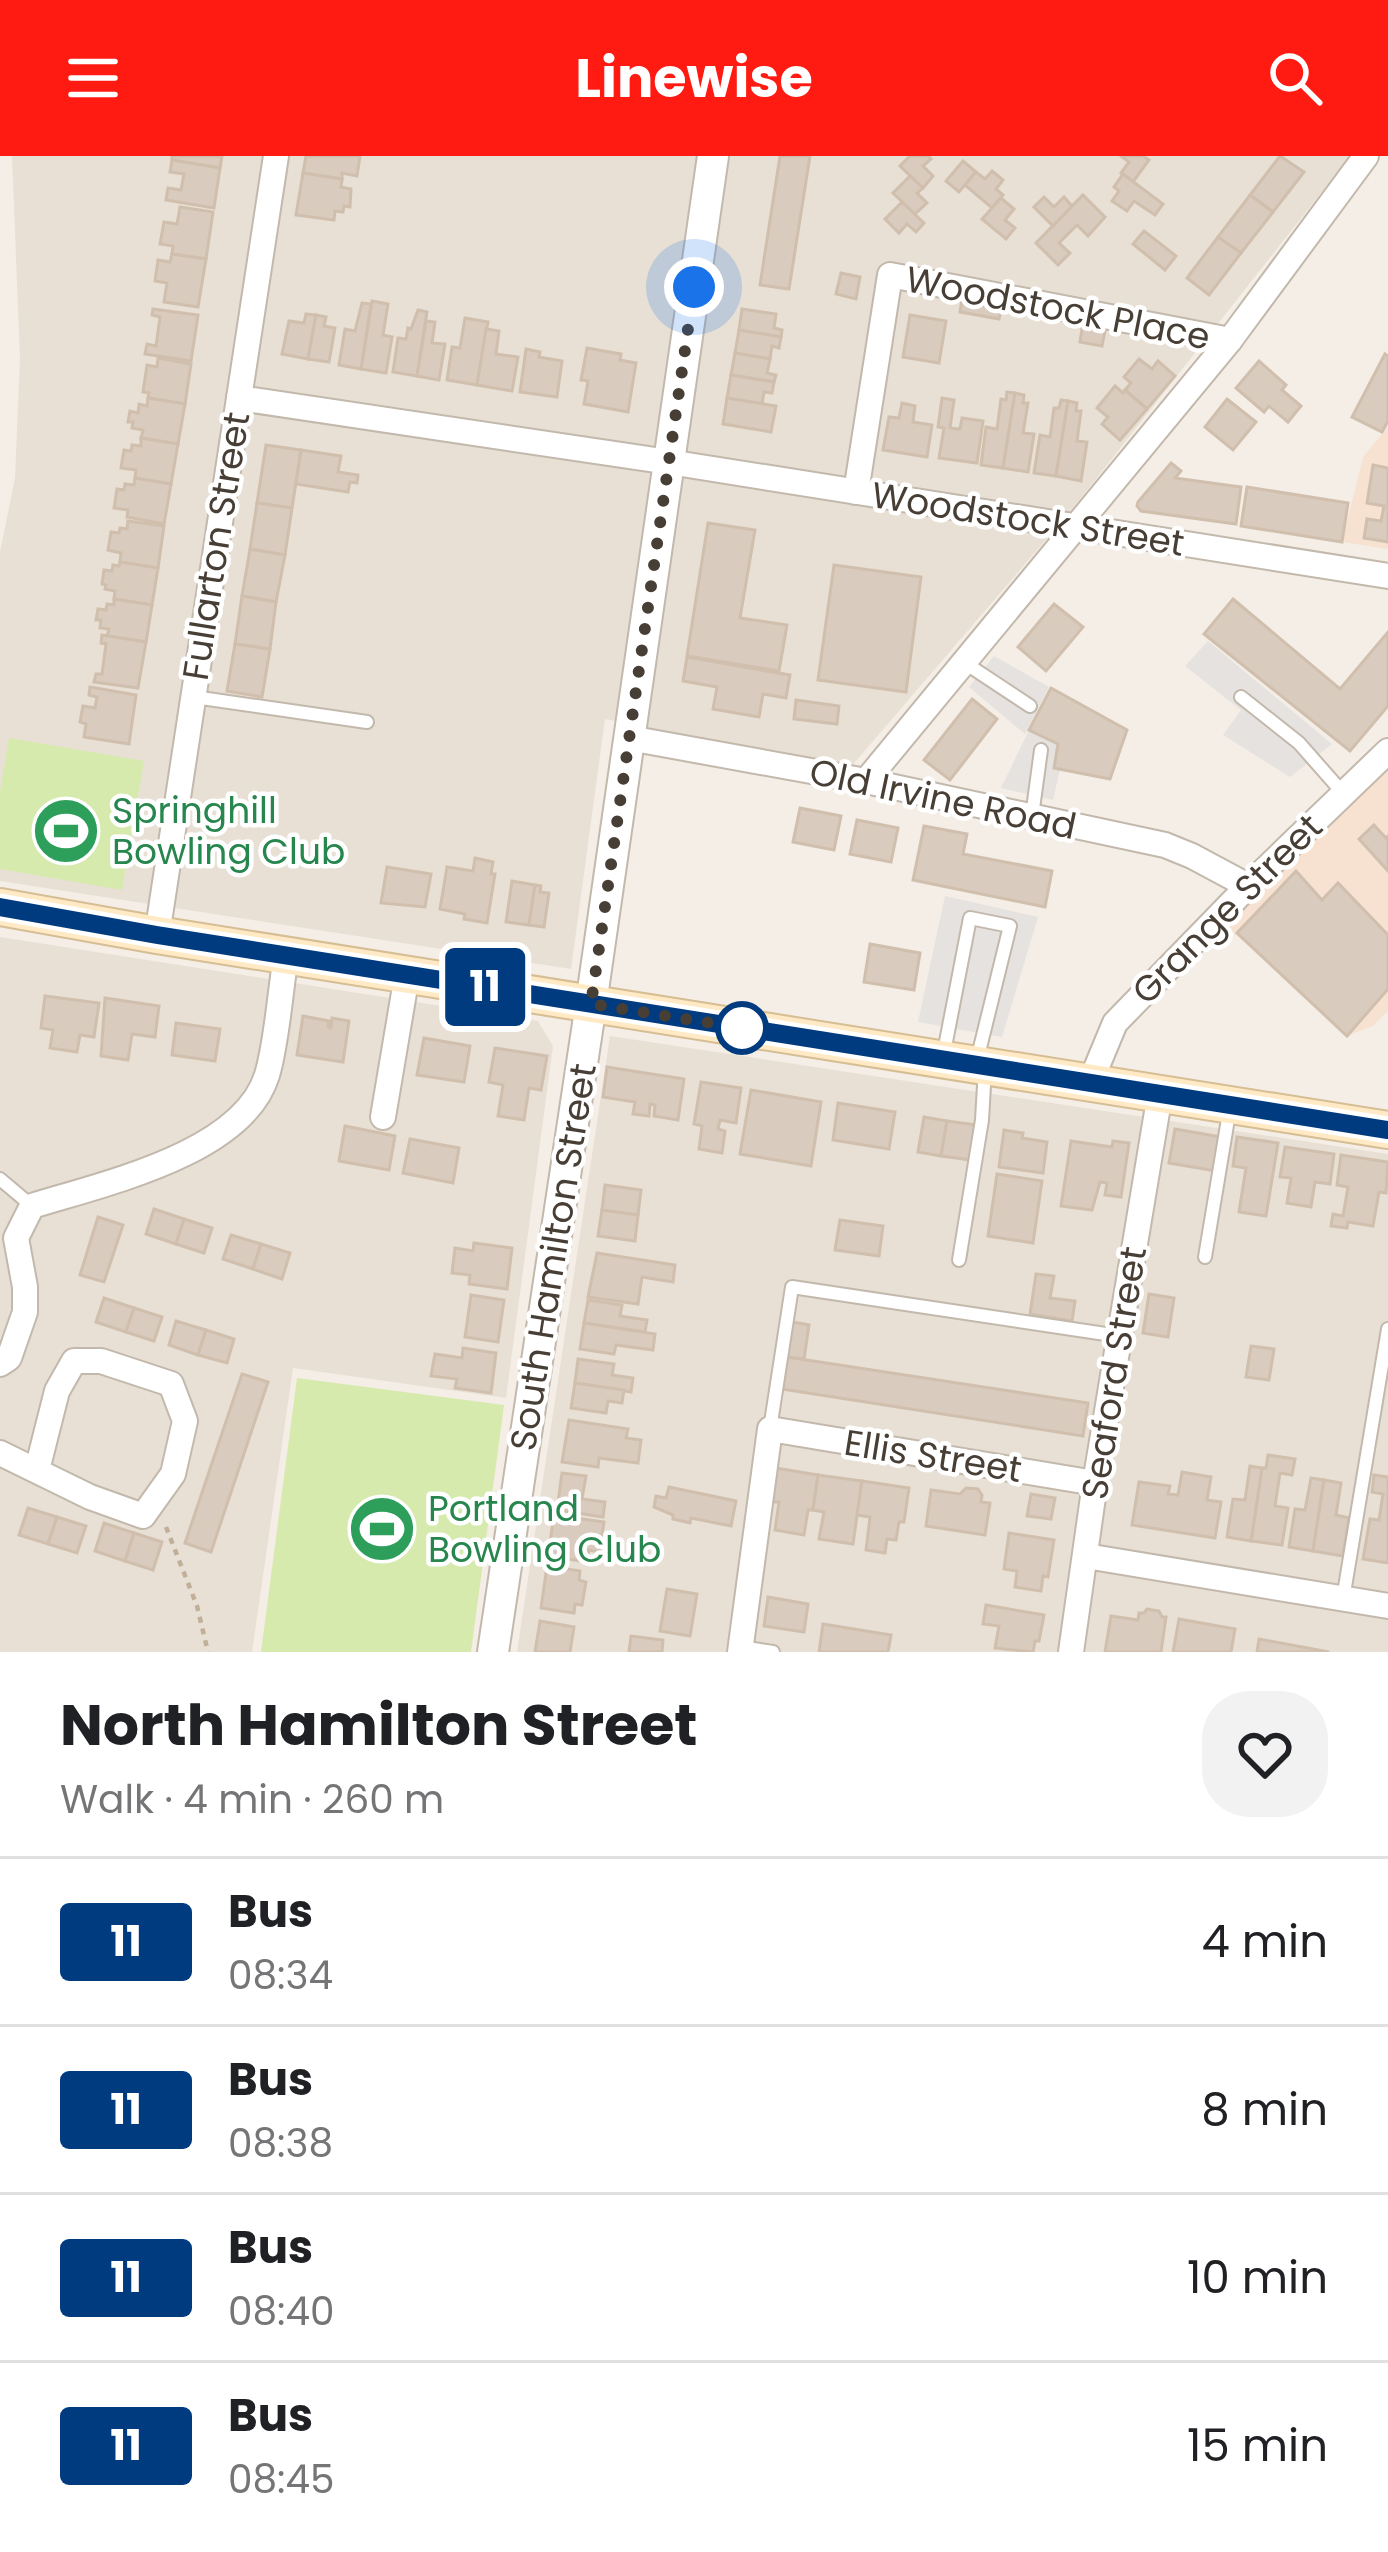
<!DOCTYPE html>
<meta charset="utf-8">
<style>
:root{--surface:#fff;--page:#f2f2f2;--text:#202124;--muted:#757577;--line:#e0e0e0;--accent:#ff1a12}
body{margin:0;font-family:Poppins,sans-serif;background:var(--page);color:var(--text);height:100vh;display:flex;flex-direction:column;font-size:45px;white-space:nowrap}
*{box-sizing:border-box;margin:0}
p{font-size:39px;color:var(--muted)}
.icon{flex:none;width:66px;height:66px;fill:none;stroke:currentColor;stroke-width:2;stroke-linecap:round;stroke-linejoin:round}
.map{position:relative;height:1496px;overflow:hidden}
.drawer{display:flex;flex-direction:column;background:var(--surface);flex:1}
.drawer>*{flex:none}
.badge{padding:0 24px;border-radius:9px;font-size:42px;line-height:78px}
.you{position:absolute;width:60px;height:60px;margin:-30px;border:9px solid #fff;border-radius:50%;background:#1a73e8;box-shadow:0 0 0 18px #1a73e833}
.map>.badge{position:absolute;translate:-50% -50%;box-shadow:0 0 0 6px #fff}
.round{display:grid;place-items:center;flex:none;width:126px;height:126px;border-radius:48px;background:var(--page)}
.head{display:flex;align-items:center;justify-content:space-between;height:204px;padding:0 60px}
h1{font-size:57px;font-weight:700;line-height:90px}
ul{padding:0;list-style:none}
li{display:flex;align-items:center;gap:36px;height:168px;padding:0 60px;border-top:3px solid var(--line)}
li div{flex:1}
li b{display:block;font-size:45px}
li em{font-style:normal}
li .badge{min-width:132px;font-weight:700;text-align:center}
header{display:flex;justify-content:space-between;align-items:center;height:156px;padding:0 60px;background:var(--accent);color:#fff;font-size:54px;font-weight:700}
.map>svg:first-child{display:block}
</style>
<header><svg class="icon" aria-label="menu" viewBox="0 0 24 24"><path d="M4 6h16M4 12h16M4 18h16"/></svg>Linewise<svg class="icon" aria-label="search" viewBox="0 0 24 24"><circle cx="10" cy="10" r="6"/><path d="M15 15l6 6"/></svg></header>
<div class="map">
<svg width="1388" height="1496" viewBox="0 0 1388 1496">
<rect width="100%" height="100%" fill="#f4eee6"/>
<!-- residential -->
<g fill="#e8e0d4">
<polygon points="12,0 1350,0 1073,352 850,612 605,563 571,813 0,725 0,396 15,322 20,203"/>
<polygon points="0,781 538,865 553,890 506,1242 293,1212 252,1496 0,1496"/>
<polygon points="610,880 1388,998 1388,1496 517,1496"/>
</g>
<!-- commercial -->
<g fill="#f7e2d1">
<polygon points="1388,271 1388,393 1342,386 1363,301"/>
<polygon points="1388,614 1388,855 1373,870 1347,880 1224,768"/>
</g>
<!-- green -->
<g fill="#d6eaad">
<polygon points="9,582 144,605 122,734 0,713 0,636"/>
<polygon points="297,1222 504,1249 471,1496 261,1496"/>
</g>
<!-- parking -->
<g fill="#e5e2df">
<polygon points="1208,485 1332,588 1290,621 1223,579 1241,554 1185,510"/>
<polygon points="994,500 1049,531 1025,578 969,531"/>
<polygon points="1029,574 1058,588 1054,611 1060,613 1053,644 1001,632"/>
<polygon points="945,740 1038,761 1002,881 918,866"/>
</g>
<!-- building -->
<g fill="#d9cbbe" stroke="#d1bfae" stroke-width="3">
<polygon points="172,0 222,0 220,12 172,4"/>
<polygon points="306,0 360,0 357,20 342,17 342,23 303,17"/>
<polygon points="780,0 810,0 789,133 760,129"/>
<polygon points="910,0 928,0 931,3 923,10 933,20 923,32 900,10"/>
<polygon points="1121,0 1143,0 1149,4 1133,26 1121,17 1129,6"/>
<polygon points="1280,0 1304,16 1273,56 1250,39"/>
<polygon points="172,4 220,12 214,52 166,44 168,32 181,34 184,18 170,16"/>
<polygon points="963,5 976,16 959,36 946,25"/>
<polygon points="992,15 1003,24 996,33 1003,39 992,52 965,29 976,16 985,23"/>
<polygon points="303,17 342,23 341,31 351,33 350,51 344,50 343,56 335,55 334,64 296,59"/>
<polygon points="1123,18 1163,48 1155,59 1134,45 1127,55 1112,45 1119,35 1114,31"/>
<polygon points="910,20 923,32 917,37 927,47 915,58 893,37"/>
<polygon points="1083,39 1105,61 1088,80 1077,69 1059,87 1070,97 1058,109 1036,87"/>
<polygon points="1250,39 1273,56 1241,97 1218,81"/>
<polygon points="1044,41 1054,51 1064,41 1072,50 1053,70 1034,51"/>
<polygon points="1001,42 1014,53 1005,64 1015,72 1006,83 982,63"/>
<polygon points="902,46 924,67 916,76 907,68 899,77 885,63"/>
<polygon points="180,51 213,56 206,103 172,98 173,90 160,88 164,66 177,68"/>
<polygon points="1144,75 1176,100 1165,114 1133,88"/>
<polygon points="1218,81 1241,97 1209,139 1187,122"/>
<polygon points="172,98 206,103 198,151 164,146 167,127 155,125 158,104 170,106"/>
<polygon points="841,117 860,121 856,143 836,138"/>
<polygon points="962,143 1002,150 999,163 960,156"/>
<polygon points="372,145 388,148 383,179 392,181 386,217 361,213"/>
<polygon points="362,147 371,148 361,213 339,209 345,173 355,175"/>
<polygon points="153,153 198,159 191,205 145,198 147,188 156,190 160,161 152,159"/>
<polygon points="742,153 776,158 774,172 782,174 781,181 739,174"/>
<polygon points="418,154 427,156 417,220 393,216 398,182 406,183 408,172 411,173"/>
<polygon points="306,158 316,159 308,203 282,198 289,165 304,167"/>
<polygon points="316,159 326,161 324,170 335,172 329,206 308,203"/>
<polygon points="910,159 946,165 939,207 903,201"/>
<polygon points="465,162 488,166 477,229 447,224 452,191 460,192"/>
<polygon points="426,165 435,166 432,187 445,188 439,224 417,220"/>
<polygon points="1083,166 1106,170 1102,190 1080,186"/>
<polygon points="486,173 499,175 496,198 518,201 512,235 477,229"/>
<polygon points="739,174 781,181 779,192 772,190 770,203 735,197"/>
<polygon points="587,192 621,198 620,204 636,207 628,256 584,248 588,225 581,224"/>
<polygon points="526,193 540,196 539,201 562,205 557,241 520,236"/>
<polygon points="735,197 770,203 767,217 776,219 774,226 731,219"/>
<polygon points="1385,198 1388,200 1388,265 1382,276 1352,261"/>
<polygon points="158,202 191,208 185,248 148,242 149,237 143,236 147,209 157,211"/>
<polygon points="1139,203 1152,213 1158,205 1175,220 1147,253 1125,234 1131,227 1124,221"/>
<polygon points="1259,205 1286,229 1282,234 1301,250 1288,266 1269,250 1264,256 1236,232"/>
<polygon points="731,219 774,226 772,237 764,236 762,248 727,242"/>
<polygon points="1115,230 1123,237 1125,234 1147,253 1120,284 1102,268 1108,261 1097,252"/>
<polygon points="1007,236 1015,237 1003,312 981,309 986,271 997,273 1001,243 1006,244"/>
<polygon points="1015,237 1024,239 1023,247 1028,247 1023,277 1034,278 1028,316 1003,312"/>
<polygon points="148,242 185,248 178,288 141,282 143,274 132,272 133,266 128,266 130,255 138,257 139,248 147,250"/>
<polygon points="727,242 776,250 771,276 723,268"/>
<polygon points="942,242 954,244 950,272 960,273 962,262 983,265 977,307 939,302 944,272 938,271"/>
<polygon points="1227,243 1256,266 1233,294 1205,271"/>
<polygon points="1061,244 1068,245 1056,320 1034,317 1040,279 1050,281 1054,252 1059,252"/>
<polygon points="1068,245 1077,247 1076,255 1081,255 1077,285 1087,286 1081,325 1056,320"/>
<polygon points="902,247 915,250 913,266 932,269 927,301 883,294 889,261 899,262"/>
<polygon points="141,282 178,288 171,328 135,322 136,314 121,312 124,294 131,295 132,289 141,290"/>
<polygon points="266,289 301,294 292,352 257,347"/>
<polygon points="301,294 341,300 338,316 358,319 357,327 350,326 348,336 296,328"/>
<polygon points="1171,307 1181,315 1175,322 1241,331 1236,368 1141,355 1137,350 1138,346"/>
<polygon points="1373,309 1388,312 1388,386 1364,382 1367,363 1381,365 1384,350 1367,347"/>
<polygon points="135,322 171,328 164,368 127,361 128,354 114,352 117,333 124,334 125,328 134,329"/>
<polygon points="1247,331 1348,347 1342,386 1241,370"/>
<polygon points="257,347 292,352 285,399 250,393"/>
<polygon points="128,365 164,370 158,412 120,406 121,397 108,394 111,376 119,377 120,372 127,373"/>
<polygon points="708,367 755,374 740,462 787,469 779,515 687,500"/>
<polygon points="250,393 285,399 276,446 242,440"/>
<polygon points="120,406 158,412 152,449 114,443 115,435 105,433 106,429 102,428 104,414 112,415 113,409 119,410"/>
<polygon points="834,409 921,421 906,536 818,524"/>
<polygon points="242,440 276,446 270,493 235,488"/>
<polygon points="114,443 152,449 146,486 107,480 109,473 100,472 101,464 96,464 98,453 106,454 107,448 114,449"/>
<polygon points="1233,443 1340,533 1388,476 1388,550 1350,595 1204,478"/>
<polygon points="1054,448 1083,471 1046,515 1018,491"/>
<polygon points="102,479 146,486 138,532 94,526 96,518 102,518 106,488 101,487"/>
<polygon points="235,488 270,493 262,541 227,535"/>
<polygon points="687,501 790,519 786,542 763,538 759,561 713,553 717,531 683,525"/>
<polygon points="90,531 136,539 129,588 84,581 86,568 80,566 83,550 95,552 97,541 89,539"/>
<polygon points="1051,532 1127,574 1110,623 1054,612 1058,588 1029,574"/>
<polygon points="972,543 997,563 950,624 924,604"/>
<polygon points="796,544 839,550 837,568 794,563"/>
<polygon points="800,652 841,660 834,694 793,686"/>
<polygon points="857,664 898,672 891,706 850,698"/>
<polygon points="1374,669 1386,682 1388,680 1388,715 1359,683"/>
<polygon points="924,670 967,678 963,698 1052,715 1045,751 913,724"/>
<polygon points="475,702 493,706 491,718 495,718 487,767 464,763 465,758 440,753 447,711 473,715"/>
<polygon points="387,711 431,718 425,751 381,747"/>
<polygon points="1296,715 1322,744 1338,727 1388,779 1388,833 1347,880 1237,777"/>
<polygon points="512,725 535,729 529,769 506,766"/>
<polygon points="535,729 541,730 540,736 549,737 544,771 529,769"/>
<polygon points="870,788 920,797 914,834 864,826"/>
<polygon points="45,840 99,847 94,881 80,879 77,896 50,892 53,874 41,872"/>
<polygon points="105,842 159,850 155,881 132,878 128,904 101,900"/>
<polygon points="303,860 329,865 328,871 331,872 332,862 349,865 343,906 297,899"/>
<polygon points="176,867 220,873 215,905 172,899"/>
<polygon points="424,882 470,890 464,926 417,919"/>
<polygon points="495,892 547,900 541,934 529,932 524,964 498,960 503,929 489,926"/>
<polygon points="607,911 684,923 678,964 654,960 655,949 650,948 649,960 633,958 635,946 603,941"/>
<polygon points="701,926 741,932 736,967 720,964 718,973 725,975 722,997 699,993 702,970 694,968"/>
<polygon points="751,934 821,946 811,1010 740,998"/>
<polygon points="838,947 895,956 889,993 833,984"/>
<polygon points="924,961 947,965 941,1000 918,996"/>
<polygon points="947,965 977,969 971,1004 941,1000"/>
<polygon points="345,970 395,980 389,1014 339,1005"/>
<polygon points="1175,973 1221,981 1216,1015 1169,1007"/>
<polygon points="1004,974 1023,977 1022,982 1047,986 1043,1017 999,1011"/>
<polygon points="1237,981 1278,987 1266,1060 1239,1056 1246,1012 1233,1010"/>
<polygon points="410,983 459,992 453,1027 403,1017"/>
<polygon points="1071,985 1112,991 1113,985 1129,987 1121,1041 1105,1039 1107,1027 1100,1026 1092,1054 1061,1050"/>
<polygon points="1285,991 1334,998 1330,1028 1315,1026 1311,1051 1287,1047 1291,1022 1280,1021"/>
<polygon points="1341,999 1388,1006 1386,1037 1379,1036 1373,1070 1348,1066 1347,1072 1331,1070 1333,1058 1343,1060 1348,1031 1337,1029"/>
<polygon points="997,1018 1042,1025 1033,1087 988,1080"/>
<polygon points="605,1029 641,1034 638,1059 602,1054"/>
<polygon points="154,1053 184,1063 176,1088 146,1078"/>
<polygon points="602,1054 638,1059 635,1085 598,1080"/>
<polygon points="98,1061 123,1069 104,1126 80,1119"/>
<polygon points="184,1063 212,1072 204,1097 176,1088"/>
<polygon points="840,1064 883,1070 879,1100 835,1094"/>
<polygon points="231,1079 261,1088 253,1113 223,1103"/>
<polygon points="474,1087 512,1092 507,1133 469,1128 470,1119 452,1117 455,1092 473,1095"/>
<polygon points="261,1088 290,1097 282,1123 253,1113"/>
<polygon points="597,1097 675,1109 673,1126 642,1121 638,1148 588,1141"/>
<polygon points="1036,1118 1054,1120 1050,1142 1075,1145 1072,1165 1030,1158"/>
<polygon points="1149,1138 1174,1142 1168,1181 1143,1177"/>
<polygon points="471,1139 504,1144 498,1186 465,1181"/>
<polygon points="104,1142 134,1152 126,1176 96,1166"/>
<polygon points="588,1144 622,1149 620,1160 647,1164 645,1176 584,1167"/>
<polygon points="134,1152 162,1161 154,1185 126,1176"/>
<polygon points="176,1165 206,1174 198,1199 169,1189"/>
<polygon points="793,1166 809,1169 804,1203 787,1201"/>
<polygon points="584,1167 655,1178 653,1194 616,1189 614,1198 580,1193"/>
<polygon points="206,1174 234,1183 227,1207 198,1199"/>
<polygon points="1251,1190 1274,1193 1269,1224 1246,1221"/>
<polygon points="463,1192 496,1197 491,1237 455,1232 457,1223 431,1220 435,1198 462,1202"/>
<polygon points="787,1201 1088,1247 1083,1280 782,1233"/>
<polygon points="578,1203 614,1208 612,1219 633,1222 631,1236 575,1227"/>
<polygon points="242,1218 268,1226 211,1396 185,1387"/>
<polygon points="575,1227 624,1234 622,1247 608,1245 606,1257 571,1252"/>
<polygon points="569,1264 628,1273 626,1282 641,1284 638,1307 599,1302 598,1311 562,1306"/>
<polygon points="1268,1299 1295,1303 1292,1319 1280,1317 1275,1350 1288,1352 1282,1389 1251,1385 1262,1312 1266,1312"/>
<polygon points="1250,1310 1262,1312 1251,1385 1227,1381 1233,1343 1245,1344"/>
<polygon points="776,1312 818,1319 813,1354 808,1354 804,1379 775,1374 779,1346 771,1346"/>
<polygon points="1182,1316 1211,1321 1207,1344 1221,1346 1215,1382 1132,1369 1139,1326 1170,1330 1168,1338 1178,1339"/>
<polygon points="562,1317 586,1320 582,1343 605,1346 603,1361 557,1354"/>
<polygon points="818,1319 862,1325 853,1388 819,1383 824,1356 813,1354"/>
<polygon points="1374,1319 1388,1321 1388,1407 1363,1403 1370,1363 1379,1364 1383,1338 1372,1336"/>
<polygon points="1311,1322 1324,1324 1313,1395 1289,1391 1295,1353 1305,1354"/>
<polygon points="1324,1324 1341,1327 1336,1359 1349,1362 1343,1400 1313,1395"/>
<polygon points="862,1325 909,1332 904,1366 899,1366 896,1384 887,1383 885,1397 866,1394 870,1361 857,1359"/>
<polygon points="669,1331 736,1345 731,1370 691,1362 690,1367 673,1363 673,1359 654,1351 656,1340 666,1342"/>
<polygon points="966,1332 978,1333 982,1339 981,1346 990,1347 985,1379 926,1370 931,1334 960,1338"/>
<polygon points="1031,1338 1055,1342 1051,1363 1027,1360"/>
<polygon points="28,1352 57,1361 48,1388 19,1379"/>
<polygon points="554,1359 604,1366 599,1396 589,1394 587,1406 548,1400"/>
<polygon points="57,1361 86,1370 77,1397 48,1388"/>
<polygon points="104,1367 134,1377 125,1405 95,1395"/>
<polygon points="134,1377 162,1386 153,1414 125,1405"/>
<polygon points="1009,1377 1054,1384 1048,1421 1043,1420 1041,1435 1015,1431 1017,1415 1004,1413"/>
<polygon points="547,1410 580,1415 579,1424 586,1426 582,1449 575,1448 574,1457 541,1452"/>
<polygon points="667,1433 697,1438 690,1480 660,1475"/>
<polygon points="768,1441 808,1448 804,1476 764,1470"/>
<polygon points="986,1449 1044,1459 1039,1485 1035,1485 1033,1496 995,1492 999,1470 983,1468"/>
<polygon points="1147,1453 1159,1455 1162,1461 1166,1461 1161,1496 1105,1496 1111,1460 1138,1464 1139,1457 1144,1457"/>
<polygon points="1179,1463 1235,1473 1231,1496 1173,1496"/>
<polygon points="540,1465 574,1471 570,1496 535,1496"/>
<polygon points="823,1468 891,1479 888,1496 819,1496"/>
<polygon points="631,1480 663,1484 662,1496 629,1496"/>
<polygon points="1259,1483 1329,1496 1257,1496"/>
</g>
<g fill="none" stroke-linecap="round" stroke-linejoin="round">
<defs>
<g id="service">
<polyline points="965,507 1030,550"/>
<polyline points="194,541 367,566"/>
<polyline points="1241,541 1299,587 1343,637"/>
<polyline points="1032,660 1041,594"/>
<polyline points="944,896 970,762 1010,770 977,904"/>
<polyline points="0,1023 32,1050"/>
<polyline points="1205,1101 1230,951"/>
<polyline points="959,1104 982,964 985,912"/>
<polyline points="770,1273 792,1131 1119,1180"/>
<polyline points="1343,1443 1388,1173"/>
<polyline points="741,1491 773,1496"/>
</g>
<g id="minor">
<polyline points="239,242 669,306 1388,420"/>
<polyline points="856,336 890,119 1230,184"/>
<polyline points="629,582 866,625 1165,689 1192,700 1248,730"/>
<polyline points="866,625 1230,184 1366,0"/>
<polyline points="157,779 276,0"/>
<polyline points="1090,927 1115,867 1248,730 1388,595"/>
<polyline points="383,961 407,819"/>
<path d="M0,1208L9,1202L25,1156V1131L16,1082L32,1050C102,1028 243,998 267,919C277,886 280,836 286,800"/>
<polyline points="0,1297 90,1341 143,1360 173,1318 185,1265 171,1228 101,1205 74,1205 57,1235 37,1314"/>
<polyline points="1086,1400 1388,1450"/>
<polyline points="740,1496 770,1273 1095,1327"/>
<polyline points="1071,1496 1095,1327 1160,938"/>
</g>
<polyline id="tertiary" points="493,1496 591,848 713,0"/>
<polyline id="secondary" points="0,751 157,779 1388,974"/>
</defs>
<!-- service casing -->
<use href="#service" stroke="#c3b8ac" stroke-width="16"/>
<!-- minor casing -->
<use href="#minor" stroke="#c3b8ac" stroke-width="28"/>
<!-- tertiary casing -->
<use href="#tertiary" stroke="#c3b8ac" stroke-width="34"/>
<!-- secondary casing -->
<use href="#secondary" stroke="#d6bd94" stroke-width="40"/>
<!-- path -->
<polyline stroke="#c2af99" stroke-width="4.5" stroke-dasharray="6 6" stroke-linecap="butt" points="166,1371 197,1450 208,1496"/>
<!-- service -->
<use href="#service" stroke="#fff" stroke-width="12"/>
<!-- minor -->
<use href="#minor" stroke="#fff" stroke-width="24"/>
<!-- tertiary -->
<use href="#tertiary" stroke="#fff" stroke-width="30"/>
<!-- secondary -->
<use href="#secondary" stroke="#ffeac5" stroke-width="36"/>
</g>
<g fill="none" stroke-linecap="round" stroke-linejoin="round">
<defs>
<polyline id="line" points="0,751 157,779 1388,974"/>
</defs>
<!-- line casing -->
<use href="#line" stroke="#fff" stroke-width="27"/>
<!-- line -->
<use href="#line" stroke="#003b80" stroke-width="18"/>
<!-- walk -->
<polyline stroke="#473e35" stroke-width="12" stroke-dasharray="0 21.6" points="694,131 591,848 742,872"/>
</g>
<!-- icons -->
<defs>
<symbol id="stadium-disc" viewBox="-11 -11 22 22"><circle r="9.5" fill="#2e9e5b" stroke="#fff"/><path d="M0-5a6.5 5 0 1 0 0 10a6.5 5 0 1 0 0-10ZM-3.5-1.8h7v3.6h-7Z" fill="#fff"/></symbol>
</defs>
<g fill-rule="evenodd">
<use href="#stadium-disc" x="28" y="637" width="76" height="76"/>
<use href="#stadium-disc" x="344" y="1335" width="76" height="76"/>
</g>
<!-- markers -->
<circle fill="#fff" stroke="#003b80" stroke-width="6" cx="742" cy="872" r="24"/>
<g text-anchor="middle" dominant-baseline="central" stroke-width="9" stroke-linejoin="round" paint-order="stroke">
<!-- street labels -->
<g font-size="36" fill="#473e35" stroke="#fff">
<text transform="translate(1058 152) rotate(11)">Woodstock Place</text>
<text transform="translate(1028 363) rotate(9)">Woodstock Street</text>
<text transform="translate(216 390) rotate(-81)">Fullarton Street</text>
<text transform="translate(943 643) rotate(12)">Old Irvine Road</text>
<text transform="translate(1227 753) rotate(-45)">Grange Street</text>
<text transform="translate(553 1101) rotate(-81)">South Hamilton Street</text>
<text transform="translate(1114 1217) rotate(-81)">Seaford Street</text>
<text transform="translate(933 1300) rotate(9)">Ellis Street</text>
</g>
<!-- leisure labels -->
<g font-size="36" fill="#27864d" stroke="#fff" text-anchor="start">
<text x="112" y="654">Springhill<tspan x="112" dy="41">Bowling Club</tspan></text>
<text x="428" y="1352">Portland<tspan x="428" dy="41">Bowling Club</tspan></text>
</g>
</g>
</svg>
<div class="you" style="left:694px;top:131px"></div>
<b class="badge" style="left:485px;top:831px;background:#003b80;color:#fff">11</b>
</div>
<section class="drawer">
<div class="head"><div><h1>North Hamilton Street</h1><p>Walk · 4 min · 260 m</p></div><a class="round"><svg class="icon" aria-label="heart" viewBox="0 0 24 24"><path d="M12 20l-8-8c-3-5 5-10 8-4 3-6 11-1 8 4z"/></svg></a></div>
<ul>
<li><span class="badge" style="background:#003b80;color:#fff">11</span><div><b>Bus</b><p>08:34</p></div><em>4 min</em></li>
<li><span class="badge" style="background:#003b80;color:#fff">11</span><div><b>Bus</b><p>08:38</p></div><em>8 min</em></li>
<li><span class="badge" style="background:#003b80;color:#fff">11</span><div><b>Bus</b><p>08:40</p></div><em>10 min</em></li>
<li><span class="badge" style="background:#003b80;color:#fff">11</span><div><b>Bus</b><p>08:45</p></div><em>15 min</em></li>
</ul>
</section>
